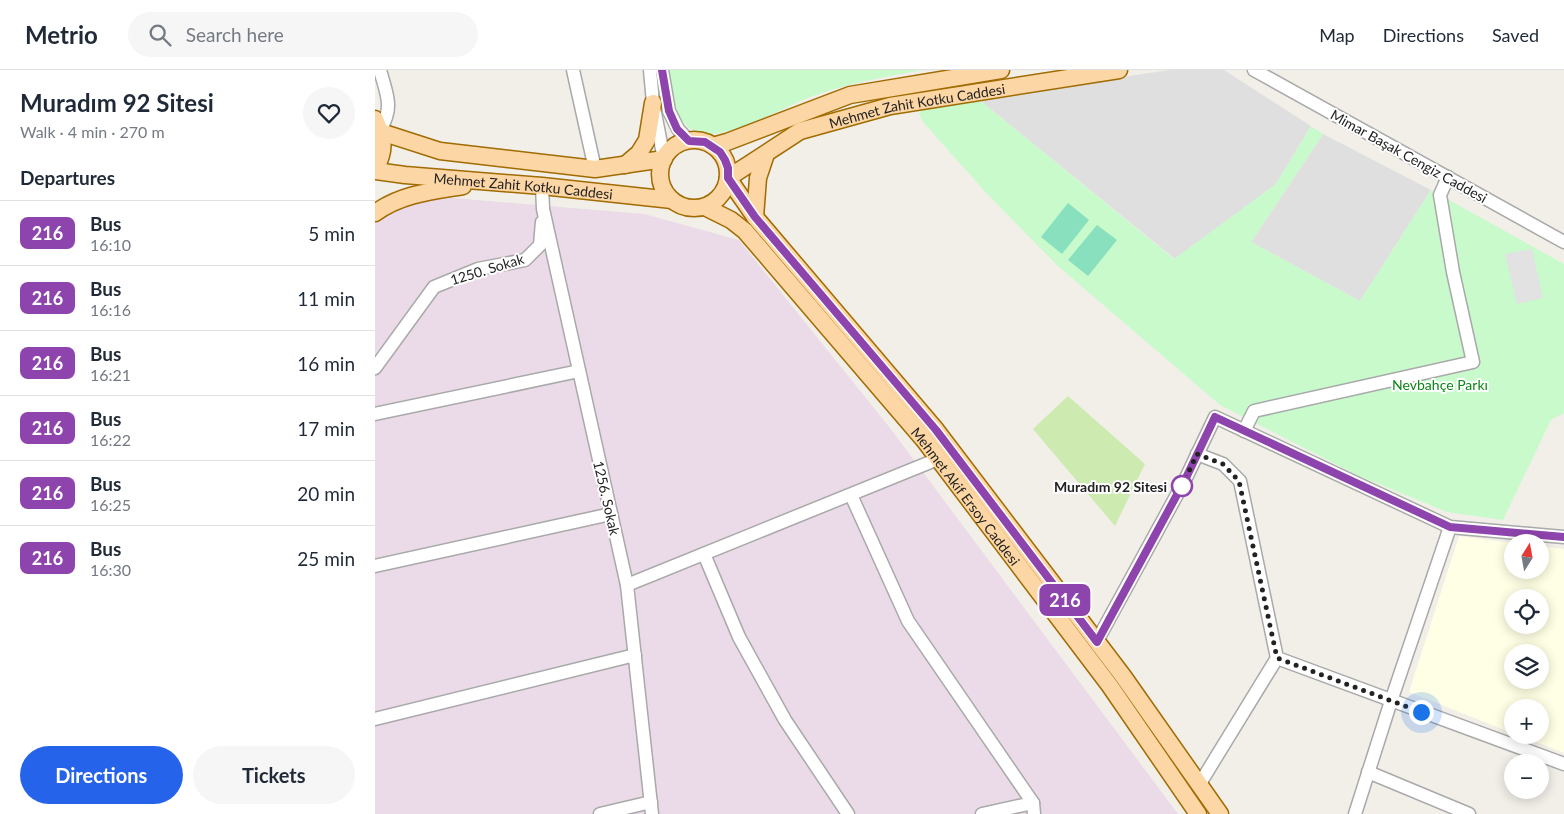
<!DOCTYPE html>
<meta charset="utf-8">
<style>
:root{--surface:#fff;--page:#f6f6f7;--text:#1f2937;--muted:#747a83;--line:#e0e1e3;--accent:#2563eb}
body{margin:0;font-family:Lato,sans-serif;background:var(--page);color:var(--text);height:100vh;display:flex;flex-direction:column;font-size:19px;white-space:nowrap}
*{box-sizing:border-box;margin:0}
p{font-size:16px;color:var(--muted)}
.icon{flex:none;width:28px;height:28px;fill:none;stroke:currentColor;stroke-width:2;stroke-linecap:round;stroke-linejoin:round}
.map{position:relative;flex:1;overflow:hidden}
.panel{display:flex;flex-direction:column;background:var(--surface);width:375px}
.panel>*{flex:none}
.badge{padding:0 10px;border-radius:8px;font-size:18px;line-height:32px}
.needle{width:32px;rotate:11deg}
.fabs{position:absolute;left:1129px;top:464px;display:grid;gap:10px}
.fabs a{display:grid;place-items:center;width:45px;height:45px;border-radius:50%;background:var(--surface);box-shadow:0 2px 12px #0003;font-size:25px}
.you{position:absolute;width:25px;height:25px;margin:-12px;border:4px solid #fff;border-radius:50%;background:#1a73e8;box-shadow:0 0 0 8px #1a73e833}
.map>.badge{position:absolute;translate:-50% -50%;box-shadow:0 0 0 2px #fff}
h2{padding:0 20px;font-size:19px;line-height:45px}
.round{display:grid;place-items:center;flex:none;width:52px;height:52px;border-radius:26px;background:var(--page)}
.summary{display:flex;align-items:center;justify-content:space-between;height:85px;padding:0 20px}
h1{font-size:24px;font-weight:700;line-height:38px}
.action{display:flex;gap:10px;margin-top:auto;padding:10px 20px}
.action a{flex:1;height:58px;border-radius:30px;background:var(--accent);color:#fff;font-size:20px;font-weight:700;line-height:58px;text-align:center}
.action a+a{background:var(--page);color:var(--text)}
ul{padding:0;list-style:none}
li{display:flex;align-items:center;gap:15px;height:65px;padding:0 20px;border-top:1px solid var(--line)}
li div{flex:1}
li b{display:block;font-size:19px}
li em{font-style:normal}
li .badge{min-width:55px;font-weight:700;text-align:center}
header{display:flex;align-items:center;gap:30px;box-sizing:border-box;height:70px;padding:0 25px;background:var(--surface);border-bottom:1px solid var(--line)}
header strong{font-size:24px}
nav{display:flex;gap:28px;margin-inline-start:auto;font-size:18px}
.search{width:350px;height:45px;background:var(--page);display:flex;align-items:center;gap:12px;box-sizing:border-box;padding:0 18px;border-radius:28px;color:var(--muted);font-size:19px}
main{display:flex;flex:1;min-height:0}
.map>svg:first-child{display:block}
</style>
<header>
<strong>Metrio</strong>
<div class="search"><svg class="icon" aria-label="search" viewBox="0 0 24 24"><circle cx="10" cy="10" r="6"/><path d="M15 15l6 6"/></svg>Search here</div>
<nav><a>Map</a><a>Directions</a><a>Saved</a></nav>
</header>
<main>
<section class="panel">
<div class="summary"><div><h1>Muradım 92 Sitesi</h1><p>Walk · 4 min · 270 m</p></div><a class="round"><svg class="icon" aria-label="heart" viewBox="0 0 24 24"><path d="M12 20l-8-8c-3-5 5-10 8-4 3-6 11-1 8 4z"/></svg></a></div>
<h2>Departures</h2>
<ul>
<li><span class="badge" style="background:#8e44ad;color:#fff">216</span><div><b>Bus</b><p>16:10</p></div><em>5 min</em></li>
<li><span class="badge" style="background:#8e44ad;color:#fff">216</span><div><b>Bus</b><p>16:16</p></div><em>11 min</em></li>
<li><span class="badge" style="background:#8e44ad;color:#fff">216</span><div><b>Bus</b><p>16:21</p></div><em>16 min</em></li>
<li><span class="badge" style="background:#8e44ad;color:#fff">216</span><div><b>Bus</b><p>16:22</p></div><em>17 min</em></li>
<li><span class="badge" style="background:#8e44ad;color:#fff">216</span><div><b>Bus</b><p>16:25</p></div><em>20 min</em></li>
<li><span class="badge" style="background:#8e44ad;color:#fff">216</span><div><b>Bus</b><p>16:30</p></div><em>25 min</em></li>
</ul>
<div class="action"><a>Directions</a><a>Tickets</a></div>
</section>
<div class="map">
<svg width="1189" height="744" viewBox="0 0 1189 744">
<rect width="100%" height="100%" fill="#f2efe9"/>
<!-- residential -->
<g fill="#e0dfdf">
<polygon points="795,0 849,0 936,56 901,114 800,189 602,28"/>
<polygon points="948,64 1056,120 985,231 876,172"/>
</g>
<!-- industrial -->
<polygon fill="#ebdbe8" points="55,126 269,144 364,170 515,358 803,744 0,744 0,151 6,144"/>
<!-- education -->
<path fill="#ffffe5" fill-rule="evenodd" d="M1084,466L1137,473L1138,500H1165V476L1189,479V683L1144,665H1165V638H1138L1137,663L1034,622ZM1138,528H1165V555H1138ZM1138,582H1165V610H1138Z"/>
<!-- grass -->
<polygon fill="#cdebb0" points="693,326 770,394 740,456 658,359"/>
<!-- park -->
<g fill="#c8facc">
<path d="M292,0H549C512,6 474,13 438,26C410,36 346,75 319,61C299,50 296,20 292,0Z"/>
<polygon points="602,28 799,189 901,114 936,56 948,64 876,172 985,231 1056,120 1189,194 1189,343 1176,350 1128,450 1072,442 982,405 845,335 684,197 614,126 548,52 544,44 549,37"/>
</g>
<!-- pitch -->
<g fill="#88e0be">
<polygon points="693,133 714,150 687,184 666,167"/>
<polygon points="722,155 742,170 713,206 693,190"/>
</g>
<!-- parking -->
<polygon fill="#e2e2e2" points="1157,179 1168,228 1142,234 1130,184"/>
<g fill="none" stroke-linecap="round" stroke-linejoin="round">
<defs>
<g id="minor">
<path d="M5,0C12,26 19,36 5,61"/>
<polyline points="198,0 220,99"/>
<polyline points="275,0 278,33 289,89"/>
<polyline points="287,0 294,41 303,59 314,71"/>
<polyline points="879,0 1189,172"/>
<polyline points="167,116 168,139 252,515 277,744"/>
<polyline points="0,298 59,217 103,199 150,190 165,175 167,152"/>
<polyline points="0,344 204,301"/>
<polyline points="869,361 879,341 1098,292 1078,202 1065,125 1073,107"/>
<polyline points="822,384 848,394 865,411 902,588 824,715"/>
<polyline points="476,425 533,551 658,733"/>
<polyline points="329,484 364,567 410,650 473,744"/>
<polyline points="0,496 236,444"/>
<polyline points="252,515 563,389"/>
<polyline points="722,571 810,410 840,347 1075,457 1189,467"/>
<polyline points="902,588 1189,694"/>
<polyline points="0,649 260,585"/>
<polyline points="993,702 1094,744"/>
<polyline points="225,744 276,732"/>
<polyline points="607,744 658,733 659,744"/>
<polyline points="980,744 1016,631 1075,457"/>
</g>
<g id="major">
<path d="M0,49C9,70 11,79 0,100"/>
<polyline points="0,60 65,81 220,99 289,89"/>
<circle cx="319" cy="104" r="34"/>
<polyline points="338,76 352,72 475,25 626,0"/>
<polyline points="250,95 264,83 272,70 278,33"/>
<path id="s1" d="M0,101L30,105L167,116L297,130"/>
<polyline points="353,108 380,147 561,360 748,606 845,744"/>
<path id="s2" d="M353,108L425,61L515,36L744,0"/>
<path id="s3" d="M330,137L356,150L370,161L549,370L735,616L823,744"/>
<path d="M0,143C26,124 57,121 88,116"/>
<polyline points="380,147 383,108 391,84"/>
</g>
</defs>
<!-- minor casing -->
<use href="#minor" stroke="#a9a9a9" stroke-width="15"/>
<!-- major casing -->
<use href="#major" stroke="#a06b00" stroke-width="19"/>
<!-- minor -->
<use href="#minor" stroke="#fff" stroke-width="12"/>
<!-- major -->
<use href="#major" stroke="#fcd6a4" stroke-width="16"/>
</g>
<g fill="none" stroke-linecap="round" stroke-linejoin="round">
<defs>
<polyline id="line" points="287,0 294,41 302,59 314,71 330,72 345,82 350,90 353,98 353,108 380,147 561,360 722,572 810,410 840,347 1075,457 1189,467"/>
</defs>
<!-- line casing -->
<use href="#line" stroke="#fff" stroke-width="11"/>
<!-- line -->
<use href="#line" stroke="#8e44ad" stroke-width="8"/>
<!-- walk -->
<polyline stroke="#222" stroke-width="5" stroke-dasharray="0 9" points="807,416 822,384 848,394 864,411 902,588 1046,642"/>
</g>
<!-- markers -->
<circle fill="#fff" stroke="#8e44ad" stroke-width="2.5" cx="807" cy="416" r="10"/>
<g text-anchor="middle" dominant-baseline="central" stroke-width="4" stroke-linejoin="round" paint-order="stroke">
<!-- street labels -->
<g font-size="14" fill="#222" stroke="#fff">
<text stroke="none"><textPath href="#s2" startOffset="206">Mehmet Zahit Kotku Caddesi</textPath></text>
<text transform="translate(1034 86) rotate(29)">Mimar Başak Cengiz Caddesi</text>
<text stroke="none"><textPath href="#s1" startOffset="149">Mehmet Zahit Kotku Caddesi</textPath></text>
<text transform="translate(112 199) rotate(-17)">1250. Sokak</text>
<text stroke="none"><textPath href="#s3" startOffset="392">Mehmet Akif Ersoy Caddesi</textPath></text>
<text transform="translate(232 428) rotate(77)">1256. Sokak</text>
</g>
<!-- park labels -->
<g font-size="14" fill="#0c8416" stroke="#fff">
<text x="1065" y="314">Nevbahçe Parkı</text>
</g>
<!-- stop labels -->
<g font-size="14" font-weight="bold" fill="#222" stroke="#fff" text-anchor="end">
<text x="792" y="416">Muradım 92 Sitesi</text>
</g>
</g>
</svg>
<div class="fabs">
<a><svg class="needle" viewBox="-14 -14 28 28"><path d="M0-13l5 13h-10z" fill="#e53935"/><path d="M0 13l5-13h-10z" fill="#747a83"/></svg></a>
<a><svg class="icon" aria-label="locate" viewBox="0 0 24 24"><circle cx="12" cy="12" r="6"/><path d="M12 2v4M12 18v4M2 12h4M18 12h4"/></svg></a>
<a><svg class="icon" aria-label="layers" viewBox="0 0 24 24"><path d="M12 4l9 5-9 5-9-5zM3 14l9 5 9-5"/></svg></a>
<a>+</a>
<a>−</a>
</div>
<div class="you" style="left:1046px;top:642px"></div>
<b class="badge" style="left:690px;top:530px;background:#8e44ad;color:#fff">216</b>
</div>
</main>
